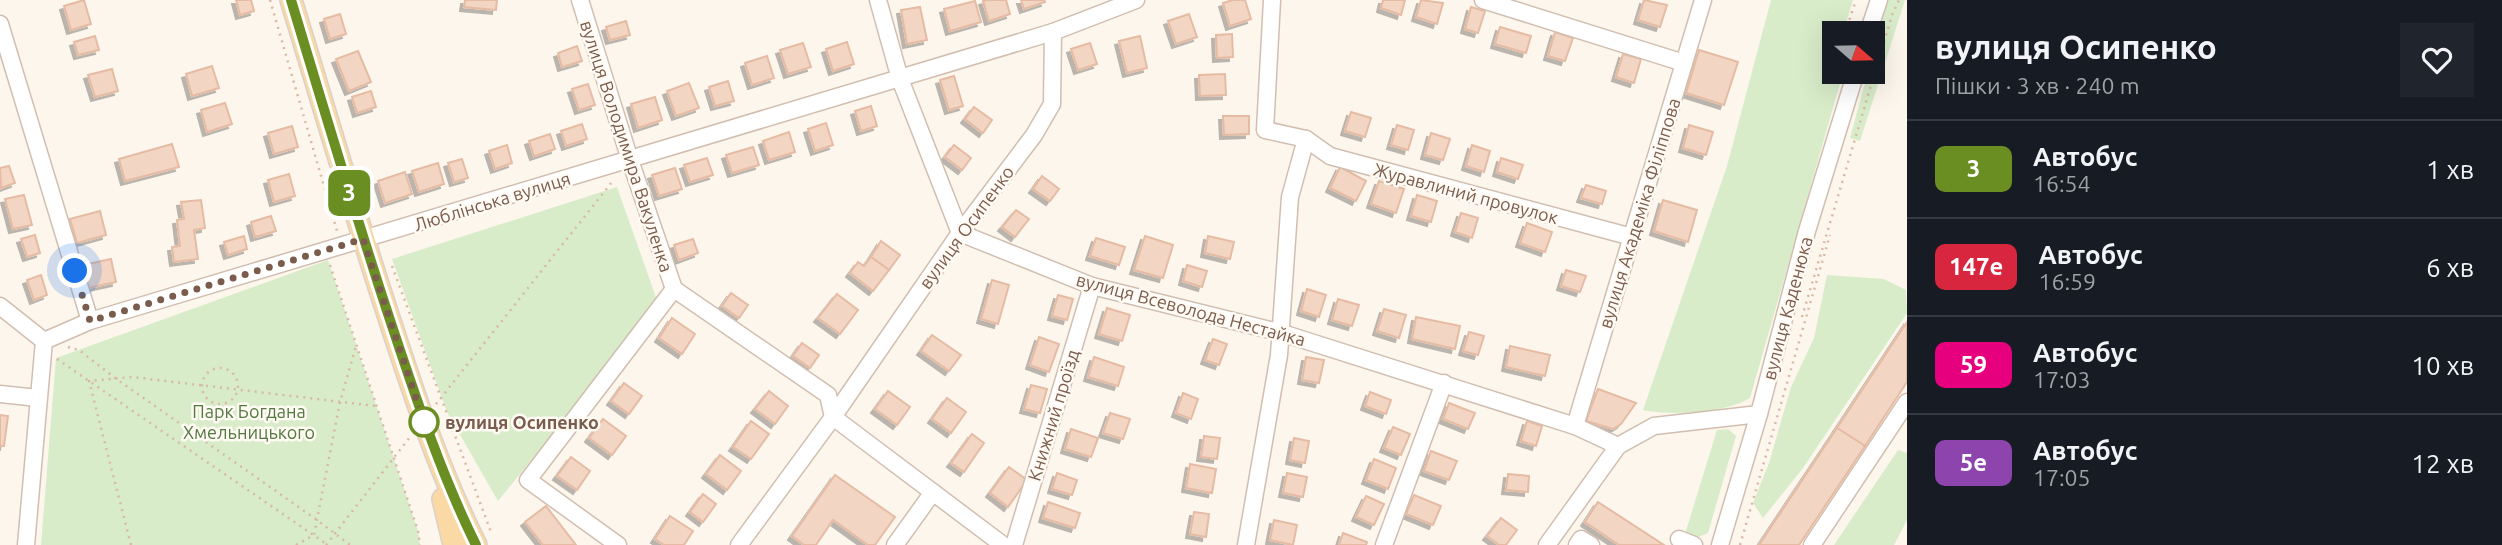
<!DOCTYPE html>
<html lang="uk">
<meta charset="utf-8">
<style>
:root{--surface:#171b24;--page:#20242c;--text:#f1f3f6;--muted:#9ea1a6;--line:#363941}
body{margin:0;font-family:Ubuntu,sans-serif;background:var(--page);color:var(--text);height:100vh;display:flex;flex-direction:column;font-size:26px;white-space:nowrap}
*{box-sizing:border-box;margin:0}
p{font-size:23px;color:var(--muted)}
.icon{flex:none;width:38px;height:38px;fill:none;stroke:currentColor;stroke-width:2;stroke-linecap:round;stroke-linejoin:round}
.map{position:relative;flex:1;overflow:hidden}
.panel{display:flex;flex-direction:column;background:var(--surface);width:595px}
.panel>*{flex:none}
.badge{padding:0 14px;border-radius:10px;font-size:24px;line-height:46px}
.needle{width:46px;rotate:110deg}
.buttons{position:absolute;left:1822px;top:21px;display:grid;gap:14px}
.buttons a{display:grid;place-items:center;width:63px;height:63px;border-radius:0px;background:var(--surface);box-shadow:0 7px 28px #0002;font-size:35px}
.you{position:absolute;width:35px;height:35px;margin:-18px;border:5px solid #fff;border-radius:50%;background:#1a73e8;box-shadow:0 0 0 10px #1a73e833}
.map>.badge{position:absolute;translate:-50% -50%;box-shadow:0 0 0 4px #fff}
.round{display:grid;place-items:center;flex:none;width:74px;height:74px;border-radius:0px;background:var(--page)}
.summary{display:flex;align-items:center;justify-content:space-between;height:119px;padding:0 28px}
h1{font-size:33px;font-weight:600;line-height:52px}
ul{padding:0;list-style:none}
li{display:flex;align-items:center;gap:21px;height:98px;padding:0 28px;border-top:2px solid var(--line)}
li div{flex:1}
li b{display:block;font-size:26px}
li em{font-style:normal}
li .badge{min-width:77px;font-weight:700;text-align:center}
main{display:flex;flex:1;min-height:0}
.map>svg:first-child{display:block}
</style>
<main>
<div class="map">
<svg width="1907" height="545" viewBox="0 0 1907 545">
<defs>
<filter id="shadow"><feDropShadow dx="-4" dy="4" stdDeviation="0" flood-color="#0004"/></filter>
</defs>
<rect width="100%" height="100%" fill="#fdf6ec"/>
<!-- green -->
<g fill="#d8ecc9">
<path d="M1771,0H1853L1843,33H1834V72L1843,73L1750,398C1726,413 1671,416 1643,410L1727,166Z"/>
<polygon points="1888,0 1905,0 1860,141 1850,138 1868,72 1872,72 1873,57"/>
<polygon points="617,187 658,303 498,501 447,412 392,259"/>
<polygon points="328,260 418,531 420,545 41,545 56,358"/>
<polygon points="1827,275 1884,279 1906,290 1907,313 1803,468 1763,518 1753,503 1769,463 1791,387 1814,338"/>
<polygon points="1728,429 1736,436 1708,533 1698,537 1685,534 1717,430"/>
<polygon points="1898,450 1907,453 1907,520 1894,545 1834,545"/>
</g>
<!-- building -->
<g fill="#f3d5c3" stroke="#e6bba3" stroke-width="2" filter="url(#shadow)">
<polygon points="84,0 91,24 71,30 64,6"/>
<polygon points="236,0 251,0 254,11 240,15"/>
<polygon points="465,0 497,0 496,10 464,7"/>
<polygon points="987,0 1006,0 1010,14 989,21 983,1"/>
<polygon points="1021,0 1044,0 1045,2 1024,9"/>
<polygon points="1233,0 1245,0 1251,19 1230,26 1223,3"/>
<polygon points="1383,0 1405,0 1401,15 1381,8"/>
<polygon points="1421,0 1443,3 1437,24 1416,17"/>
<polygon points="1644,0 1667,5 1660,27 1638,20"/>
<polygon points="975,1 981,22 950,31 944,9"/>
<polygon points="920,7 927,40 907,44 901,10"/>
<polygon points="1471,7 1485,11 1478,33 1465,29"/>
<polygon points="340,14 346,34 330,39 324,19"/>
<polygon points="1189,14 1197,37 1176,44 1168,21"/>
<polygon points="626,21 630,35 610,40 606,27"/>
<polygon points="1500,27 1531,36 1526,53 1495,44"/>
<polygon points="1555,32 1573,38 1565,61 1548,56"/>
<polygon points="1232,34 1233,57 1217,58 1216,35"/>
<polygon points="95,36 99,50 78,55 74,42"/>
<polygon points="1140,36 1147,68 1127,73 1119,41"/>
<polygon points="847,42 854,64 833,71 826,49"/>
<polygon points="803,43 811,67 788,74 780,50"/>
<polygon points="1090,43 1097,64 1078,70 1071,49"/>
<polygon points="577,46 582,61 562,67 558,53"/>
<polygon points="1699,50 1738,62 1724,105 1686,93"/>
<polygon points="358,51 371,82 349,91 336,59"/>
<polygon points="1623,54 1641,59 1634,83 1616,77"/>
<polygon points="767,56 774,78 752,85 745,63"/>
<polygon points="212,66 219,88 192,96 186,74"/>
<polygon points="112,69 118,91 95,97 88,75"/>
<polygon points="1225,74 1226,95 1200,96 1199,75"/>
<polygon points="954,76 963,106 949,110 940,80"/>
<polygon points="728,81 734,101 715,106 709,87"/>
<polygon points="689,83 699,108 676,116 667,91"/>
<polygon points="588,84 595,105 579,110 572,89"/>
<polygon points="371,91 376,107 357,113 352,97"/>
<polygon points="655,97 662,120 638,128 631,104"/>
<polygon points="225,103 232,124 207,132 201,110"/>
<polygon points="871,106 877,126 861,131 855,111"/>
<polygon points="974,107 992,120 983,133 965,119"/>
<polygon points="1351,112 1371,118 1365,137 1345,131"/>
<polygon points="1223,116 1249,116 1249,134 1224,135"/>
<polygon points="826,123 833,145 815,151 808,129"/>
<polygon points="582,124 587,139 566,146 561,131"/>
<polygon points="1397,125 1414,130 1408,150 1391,145"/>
<polygon points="1689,125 1713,132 1706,155 1683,148"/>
<polygon points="292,126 298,147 274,154 268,133"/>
<polygon points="789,132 795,152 769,160 763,141"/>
<polygon points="1431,133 1450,139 1443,160 1425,155"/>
<polygon points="550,134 555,149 534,156 529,141"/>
<polygon points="172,144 179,167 125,181 119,159"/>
<polygon points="507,145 512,163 495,169 489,151"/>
<polygon points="954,145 971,158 962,170 945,157"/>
<polygon points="1472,145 1490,151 1484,172 1466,166"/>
<polygon points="753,147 759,165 732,173 726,155"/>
<polygon points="707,158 713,175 690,182 684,165"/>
<polygon points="1501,158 1523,165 1518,179 1497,172"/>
<polygon points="462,159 468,178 454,182 448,163"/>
<polygon points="438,163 444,184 419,192 412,171"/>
<polygon points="9,166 15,183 1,188 0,168"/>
<polygon points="1340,167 1366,181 1356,201 1330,188"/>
<polygon points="675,168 682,189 659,196 652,175"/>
<polygon points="405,172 412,194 385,203 378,181"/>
<polygon points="289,174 295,196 274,202 268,180"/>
<polygon points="1042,176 1059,189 1050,201 1033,189"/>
<polygon points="1379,181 1404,189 1396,213 1371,204"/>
<polygon points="1586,185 1606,191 1602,204 1581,198"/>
<polygon points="24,195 32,225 13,229 5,199"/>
<polygon points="1417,195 1437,201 1431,222 1411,216"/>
<polygon points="201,200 205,228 194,230 198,259 174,262 172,247 180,246 177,220 184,219 181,202"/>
<polygon points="1663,200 1697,210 1688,242 1654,231"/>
<polygon points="1016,210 1029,219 1015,237 1002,227"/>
<polygon points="100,211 106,235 77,243 70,219"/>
<polygon points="1461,213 1478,218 1472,238 1455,232"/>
<polygon points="271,216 276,231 255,237 251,222"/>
<polygon points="1527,223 1552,232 1545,252 1520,243"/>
<polygon points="35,235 40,253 27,257 21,239"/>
<polygon points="244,236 247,249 228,255 224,242"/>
<polygon points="1145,236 1173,245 1163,278 1134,270"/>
<polygon points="1208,236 1234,242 1230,259 1205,253"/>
<polygon points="1096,238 1125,247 1119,265 1090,256"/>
<polygon points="693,239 698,253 679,260 674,245"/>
<polygon points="881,241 900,255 889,270 871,257"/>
<polygon points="871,257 889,270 873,291 850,273 858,262 864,266"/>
<polygon points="111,259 116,282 88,288 83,265"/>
<polygon points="1187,265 1207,271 1202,287 1183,281"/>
<polygon points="1566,270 1586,276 1580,292 1561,286"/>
<polygon points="41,275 47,295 34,300 27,280"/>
<polygon points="992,280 1009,285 998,324 981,319"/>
<polygon points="1307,289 1326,295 1319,317 1301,311"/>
<polygon points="731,293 748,305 739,318 722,306"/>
<polygon points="837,294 858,310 840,334 818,318"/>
<polygon points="1058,295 1073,299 1067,320 1052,316"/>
<polygon points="1338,299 1359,305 1352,326 1332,320"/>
<polygon points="1107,308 1130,315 1122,341 1099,334"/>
<polygon points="1384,309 1406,315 1399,338 1377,331"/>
<polygon points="1416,317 1460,326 1455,349 1412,339"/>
<polygon points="672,318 695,334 682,354 659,338"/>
<polygon points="1907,322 1907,382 1865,446 1837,428"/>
<polygon points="1469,332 1484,336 1478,355 1463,351"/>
<polygon points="932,335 961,355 949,371 921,351"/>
<polygon points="1039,337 1059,344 1049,372 1030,365"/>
<polygon points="1213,339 1227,344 1219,365 1205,360"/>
<polygon points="802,343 819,355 810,368 793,356"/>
<polygon points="1510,346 1550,355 1545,376 1506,367"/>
<polygon points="1094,357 1124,367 1118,386 1088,377"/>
<polygon points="1306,357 1324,360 1319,383 1302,380"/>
<polygon points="624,383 642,396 629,414 611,401"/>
<polygon points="1031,385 1047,389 1040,413 1024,409"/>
<polygon points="1598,389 1636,403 1621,424 1613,429 1586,421"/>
<polygon points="769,391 788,406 775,424 755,409"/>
<polygon points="888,391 910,407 897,425 875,409"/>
<polygon points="1370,392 1391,400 1386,414 1365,406"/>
<polygon points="1183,393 1198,399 1191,419 1176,413"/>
<polygon points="947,398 966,412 951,433 932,419"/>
<polygon points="1449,403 1475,413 1468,429 1443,419"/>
<polygon points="1110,413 1130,419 1123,439 1103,433"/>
<polygon points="0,415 8,416 4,446 0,446"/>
<polygon points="603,419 626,436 612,455 589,438"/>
<polygon points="751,421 769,434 751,459 733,447"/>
<polygon points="1527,421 1542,426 1536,446 1521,441"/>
<polygon points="1393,427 1410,434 1401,455 1384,448"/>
<polygon points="1837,428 1865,446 1799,545 1759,545"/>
<polygon points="1071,429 1098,438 1091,457 1065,449"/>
<polygon points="972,434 984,443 964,472 951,463"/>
<polygon points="1204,436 1220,438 1217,459 1201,457"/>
<polygon points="1294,438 1309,441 1305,463 1290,460"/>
<polygon points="1431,451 1457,461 1449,480 1424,471"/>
<polygon points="720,455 741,471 727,490 706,474"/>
<polygon points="571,457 590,471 577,490 557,476"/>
<polygon points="1374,459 1396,468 1388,489 1366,480"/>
<polygon points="1190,464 1216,469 1212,493 1186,488"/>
<polygon points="1009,467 1027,480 1008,507 990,493"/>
<polygon points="1057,473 1077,480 1072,495 1052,489"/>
<polygon points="1287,473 1307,477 1303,497 1283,493"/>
<polygon points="1508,474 1529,476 1528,492 1506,490"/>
<polygon points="835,475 895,517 875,545 868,545 833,520 816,545 804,545 792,536"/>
<polygon points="703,494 716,504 703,522 690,512"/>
<polygon points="1414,495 1441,506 1433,525 1406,514"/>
<polygon points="1366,496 1384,504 1374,525 1356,517"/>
<polygon points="1048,502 1080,513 1075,528 1043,518"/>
<polygon points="1598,502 1664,545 1619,545 1585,522"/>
<polygon points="546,506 576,545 543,545 525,522"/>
<polygon points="1194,512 1209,514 1206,537 1190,534"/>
<polygon points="670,516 693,531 684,545 664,545 655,539"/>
<polygon points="1501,518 1517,530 1506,545 1499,545 1487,536"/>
<polygon points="1274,520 1297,525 1293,545 1270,540"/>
<polygon points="1343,533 1367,542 1366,545 1339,545"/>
</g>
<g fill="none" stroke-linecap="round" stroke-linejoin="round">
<defs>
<g id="minor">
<polyline points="580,0 630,160 674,289 828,395 833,417 1003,545"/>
<polyline points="878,0 900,79 960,233 1092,286 1282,333 1575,426 1618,446"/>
<polyline points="1483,0 1684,63"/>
<polyline points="0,24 90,321"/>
<polyline points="1868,33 1879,0"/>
<polyline points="1306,139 1330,156 1632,237"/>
<polyline points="0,306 44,341"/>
<polyline points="0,394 38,398"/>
<polyline points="1575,426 1703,0"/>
<polyline points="1679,539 1694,545"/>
<polyline points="26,545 44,341 90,321 1053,32 1136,0"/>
<polyline points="618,545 528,480 674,289"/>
<polyline points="739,545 833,417 960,233 1034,135 1052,104 1053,32"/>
<polyline points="895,545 933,492"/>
<polyline points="1014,545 1092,286"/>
<polyline points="1246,545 1279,355 1290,197 1306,139 1265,130 1272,0"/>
<polyline points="1384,545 1444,383"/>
<polyline points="1547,545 1618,446 1654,426 1759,414"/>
<polyline points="1577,545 1581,539 1591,545"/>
<polyline points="1720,545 1759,414 1807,231 1856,72"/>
<polyline points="1812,545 1907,402"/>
</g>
<g id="major">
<path d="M291,0C324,107 355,215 390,321C415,398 440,473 476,545"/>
<polyline points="443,499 454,545"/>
</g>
</defs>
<!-- minor casing -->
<use href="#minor" stroke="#d1beb0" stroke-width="19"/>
<!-- major casing -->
<use href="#major" stroke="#dad1cd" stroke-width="24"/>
<!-- path -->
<g stroke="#d9b8a5" stroke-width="2.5" stroke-dasharray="2 5" stroke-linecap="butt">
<polyline points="270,0 337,231"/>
<polyline points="1845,33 1856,0"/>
<polyline points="330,265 418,531 420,545"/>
<polyline points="392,266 491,532"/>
<polyline points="1802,317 1892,15 1899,0"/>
<polyline points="68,347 79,350 115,378 317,520 350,545"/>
<polyline points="57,359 328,545"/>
<circle cx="220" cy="386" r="18"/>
<polyline points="436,404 612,182"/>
<polyline points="131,545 89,381 132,377 376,406"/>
<polyline points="296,545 314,535 340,402 356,346"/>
<polyline points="326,545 410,437"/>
<polyline points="1740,545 1830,235"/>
</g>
<!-- minor -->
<use href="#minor" stroke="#fff" stroke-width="16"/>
<!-- major -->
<use href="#major" stroke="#fbd9a5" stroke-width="21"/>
</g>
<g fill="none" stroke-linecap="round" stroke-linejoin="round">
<defs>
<path id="line" d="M291,0C324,109 356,218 392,326C417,401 441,474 476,545"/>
</defs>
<!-- line casing -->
<use href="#line" stroke="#fff" stroke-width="16"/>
<!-- line -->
<use href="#line" stroke="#6b8e23" stroke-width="10"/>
<!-- walk -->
<polyline stroke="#7a5c4d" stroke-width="7" stroke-dasharray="0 12.6" points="75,271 90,321 363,239 424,422"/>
</g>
<!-- markers -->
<circle fill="#fff" stroke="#6b8e23" stroke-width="3.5" cx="424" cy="422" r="14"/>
<g text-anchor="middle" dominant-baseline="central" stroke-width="5" stroke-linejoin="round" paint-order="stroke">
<!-- street labels -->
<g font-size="18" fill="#7a5c4d" stroke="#fffaf3">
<text transform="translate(627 146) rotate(72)">вулиця Володимира Вакуленка</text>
<text transform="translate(1466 193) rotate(15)">Журавлиний провулок</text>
<text transform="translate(492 201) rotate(-17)">Люблінська вулиця</text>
<text transform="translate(1639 213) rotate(-73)">вулиця Академіка Філіппова</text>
<text transform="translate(966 227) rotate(-54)">вулиця Осипенко</text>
<text transform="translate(1787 308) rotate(-75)">вулиця Каденюка</text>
<text transform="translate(1191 309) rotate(15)">вулиця Всеволода Нестайка</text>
<text transform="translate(1053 415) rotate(-73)">Книжний проїзд</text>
</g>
<!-- park labels -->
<g font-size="18" fill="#537a41" stroke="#fffaf3">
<text x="249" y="411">Парк Богдана<tspan x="249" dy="21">Хмельницького</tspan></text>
</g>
<!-- stop labels -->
<g font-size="18" font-weight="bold" fill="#7a5c4d" stroke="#fffaf3" text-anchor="start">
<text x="445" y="422">вулиця Осипенко</text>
</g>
</g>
</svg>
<div class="buttons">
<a><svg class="needle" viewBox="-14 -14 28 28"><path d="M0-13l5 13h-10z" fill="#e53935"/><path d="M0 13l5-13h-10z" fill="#9ea1a6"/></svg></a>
</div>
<div class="you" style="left:75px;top:271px"></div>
<b class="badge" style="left:349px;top:193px;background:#6b8e23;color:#fff">3</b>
</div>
<section class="panel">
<div class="summary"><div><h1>вулиця Осипенко</h1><p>Пішки · 3 хв · 240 m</p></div><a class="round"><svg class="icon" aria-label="heart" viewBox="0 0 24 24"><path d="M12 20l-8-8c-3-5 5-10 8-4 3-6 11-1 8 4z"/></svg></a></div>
<ul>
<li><span class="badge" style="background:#6b8e23;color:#fff">3</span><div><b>Автобус</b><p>16:54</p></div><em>1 хв</em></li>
<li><span class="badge" style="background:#d7263d;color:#fff">147е</span><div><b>Автобус</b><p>16:59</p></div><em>6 хв</em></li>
<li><span class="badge" style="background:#e6007e;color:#fff">59</span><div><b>Автобус</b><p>17:03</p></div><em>10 хв</em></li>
<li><span class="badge" style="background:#8e44ad;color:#fff">5е</span><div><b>Автобус</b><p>17:05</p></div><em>12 хв</em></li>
</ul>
</section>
</main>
